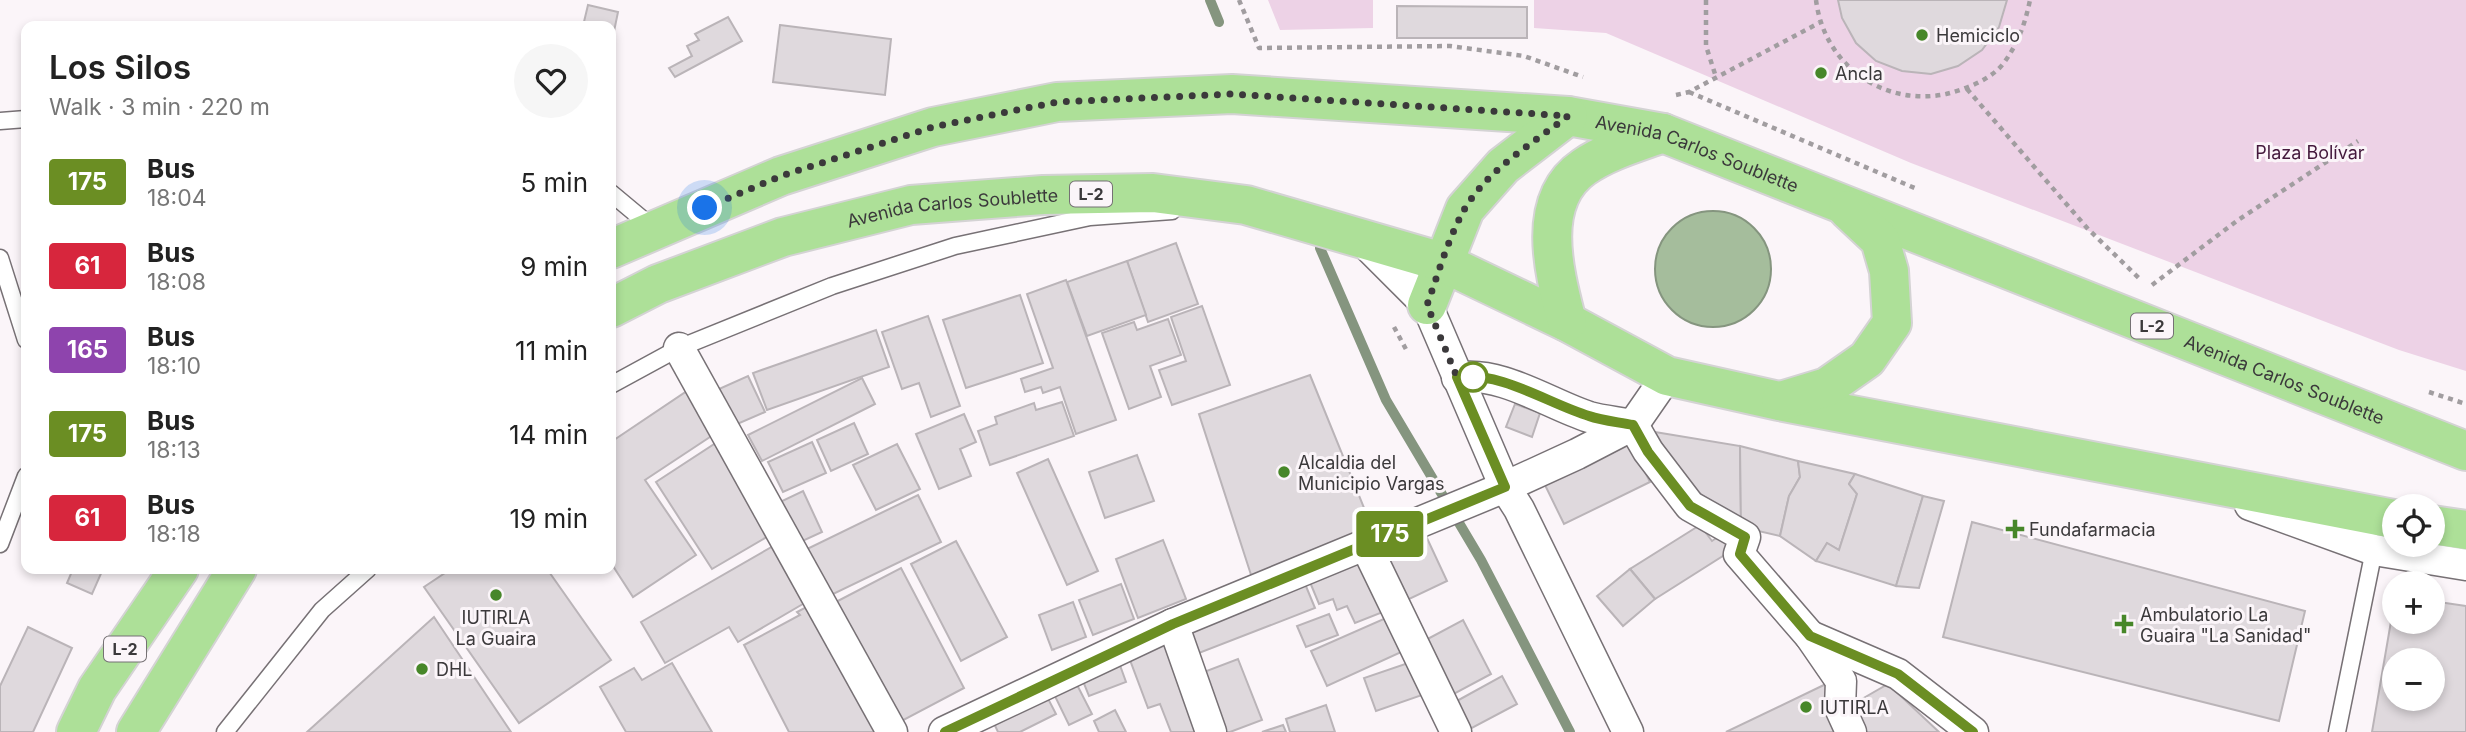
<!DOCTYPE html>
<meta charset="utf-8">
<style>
:root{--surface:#fff;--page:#f6f6f6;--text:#222;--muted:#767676}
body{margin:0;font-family:Inter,sans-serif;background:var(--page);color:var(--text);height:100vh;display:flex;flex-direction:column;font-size:26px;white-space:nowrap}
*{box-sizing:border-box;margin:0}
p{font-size:23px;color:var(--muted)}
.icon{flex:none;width:38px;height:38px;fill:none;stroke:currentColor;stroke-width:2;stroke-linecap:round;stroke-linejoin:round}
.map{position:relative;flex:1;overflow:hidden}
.side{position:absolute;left:21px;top:21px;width:595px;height:553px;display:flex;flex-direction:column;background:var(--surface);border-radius:14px;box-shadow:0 4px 10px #0003}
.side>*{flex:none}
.badge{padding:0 14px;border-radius:5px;font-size:24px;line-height:46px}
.controls{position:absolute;left:2382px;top:494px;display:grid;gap:14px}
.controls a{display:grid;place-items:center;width:63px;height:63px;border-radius:50%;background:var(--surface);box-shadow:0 4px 10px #0003;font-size:35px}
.you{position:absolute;width:35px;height:35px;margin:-18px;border:5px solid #fff;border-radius:50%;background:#1a73e8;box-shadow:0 0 0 10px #1a73e833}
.map>.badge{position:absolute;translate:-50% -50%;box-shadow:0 0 0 4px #fff}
.round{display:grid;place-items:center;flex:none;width:74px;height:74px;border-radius:37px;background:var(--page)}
.overview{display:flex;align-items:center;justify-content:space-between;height:119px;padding:0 28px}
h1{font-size:33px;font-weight:600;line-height:52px}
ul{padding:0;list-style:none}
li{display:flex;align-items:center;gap:21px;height:84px;padding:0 28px}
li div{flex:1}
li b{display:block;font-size:26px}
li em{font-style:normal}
li .badge{min-width:77px;font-weight:700;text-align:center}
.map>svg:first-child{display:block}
</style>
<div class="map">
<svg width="2466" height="732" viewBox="0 0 2466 732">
<rect width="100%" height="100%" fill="#fbf5f9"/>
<!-- green -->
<g fill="#edd2e6">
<polygon points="1268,0 1373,0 1373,28 1280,30"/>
<polygon points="1534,0 2466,0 2466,371 2399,350 1911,163 1606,33 1534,28"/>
</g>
<!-- water -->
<circle fill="#a5bd9c" stroke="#85957f" stroke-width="2" cx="1713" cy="269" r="58"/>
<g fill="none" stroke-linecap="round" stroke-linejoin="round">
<!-- stream -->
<g stroke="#85957f" stroke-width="10">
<polyline points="1210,0 1219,22"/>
<polyline points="1320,248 1386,400 1481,560 1570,732"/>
</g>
</g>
<!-- building -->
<g fill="#dfd9dd" stroke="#bab4b8" stroke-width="2" fill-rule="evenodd">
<polygon points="1838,0 2007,0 1999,27 1982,50 1958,66 1931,74 1902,71 1876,61 1856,43 1842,18"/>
<polygon points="588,5 618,12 611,46 611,26 583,26"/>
<polygon points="1397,6 1527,7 1527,38 1397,38"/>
<polygon points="728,17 742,41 675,77 669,68 692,56 687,46 699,40 695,34"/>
<polygon points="780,25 891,39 885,95 773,82"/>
<polygon points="1176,243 1198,304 1148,322 1127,261"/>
<polygon points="1127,261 1146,315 1087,336 1067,282"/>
<polygon points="1066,280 1116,420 1076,434 1060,387 1043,393 1041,387 1025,392 1021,379 1053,368 1027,294"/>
<polygon points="1020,295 1043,363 966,388 943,320"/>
<polygon points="1202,306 1230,385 1172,405 1159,370 1186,361 1171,317"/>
<polygon points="928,316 960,406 931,417 919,383 902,389 882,332"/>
<polygon points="1168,319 1181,355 1150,366 1161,397 1129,409 1102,333 1134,322 1137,330"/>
<polygon points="876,330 889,367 767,410 753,373"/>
<polygon points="1310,375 1373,530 1253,581 1199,414"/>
<polygon points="748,376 765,412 735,425 719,389"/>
<polygon points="862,378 875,404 762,461 748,435"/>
<polygon points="690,389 719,431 645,480 696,555 633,597 611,563 611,442"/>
<polygon points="1062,402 1074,436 990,465 978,431 997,424 995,417 1034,403 1036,410"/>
<polygon points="1515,404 1540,413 1532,437 1506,427"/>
<polygon points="964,414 976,442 960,449 971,476 939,489 916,434"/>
<polygon points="854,423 868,454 831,471 817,440"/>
<polygon points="1655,432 1740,446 1741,520 1685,484"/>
<polygon points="725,437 777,531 712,569 656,482"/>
<polygon points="1630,441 1650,482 1564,524 1544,483"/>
<polygon points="812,442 826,473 783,492 768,462"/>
<polygon points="897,444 920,489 876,510 853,465"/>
<polygon points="1740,446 1798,461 1800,477 1789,496 1780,536 1741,527"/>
<polygon points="1137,455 1154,501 1105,518 1089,472"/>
<polygon points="1048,459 1098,571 1067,585 1017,473"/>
<polygon points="1798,461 1855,474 1849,484 1857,494 1839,550 1827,543 1816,561 1780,536 1789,496 1800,477"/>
<polygon points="1855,474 1923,496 1896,586 1816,561 1827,543 1839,550 1857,494 1849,484"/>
<polygon points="803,491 822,532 796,544 778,503"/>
<polygon points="918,495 941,542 827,597 803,551"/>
<polygon points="1923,496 1944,501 1919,588 1896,586"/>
<polygon points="1972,522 2305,611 2279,721 1943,637"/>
<polygon points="1700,525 1712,541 1725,532 1737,547 1655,599 1630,569"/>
<polygon points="1426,536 1447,581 1405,601 1384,555"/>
<polygon points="1163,540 1186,599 1138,618 1116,559"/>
<polygon points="956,541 1007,637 961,661 911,564"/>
<polygon points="775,545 808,601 738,642 729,627 665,663 641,622"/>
<polygon points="1365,553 1388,610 1355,623 1347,606 1337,610 1333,599 1319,604 1307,575"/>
<polygon points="901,568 964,688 896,724 832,604"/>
<polygon points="73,569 103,569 92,594 67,583"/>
<polygon points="451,569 547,569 611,660 519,723 424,587"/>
<polygon points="1630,569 1655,599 1623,626 1597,596"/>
<polygon points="1303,579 1315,608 1199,653 1188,623"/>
<polygon points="1121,584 1134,619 1093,635 1079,600"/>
<path d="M2432,601L2466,606V732H2372L2394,604V621H2432ZM2394,660H2432V698H2394Z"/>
<polygon points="1073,602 1086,637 1052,650 1039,615"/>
<polygon points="812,604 879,732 789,732 744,645 800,615 797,612"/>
<polygon points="1329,614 1338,635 1306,647 1297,626"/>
<polygon points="1395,614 1410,648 1327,686 1311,651"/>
<polygon points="434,617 511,732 307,732"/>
<polygon points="1463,620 1491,674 1450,696 1422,642"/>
<polygon points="28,627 72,648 33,732 0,732 0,686"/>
<polygon points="1169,637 1205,732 1171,732 1160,704 1148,708 1127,652"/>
<polygon points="1117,657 1126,682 1089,696 1079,671"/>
<polygon points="1238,659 1262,720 1230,732 1219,732 1196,675"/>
<polygon points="1417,660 1428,693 1376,711 1364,678"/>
<polygon points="672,663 712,732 626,732 600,687 634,668 642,680"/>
<polygon points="1502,676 1517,704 1470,729 1455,702"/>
<polygon points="1073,677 1092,714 1069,725 1051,688"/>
<polygon points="1828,683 1843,732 1726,732"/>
<polygon points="1888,684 1939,732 1863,732 1848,707"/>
<polygon points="1043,689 1056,714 1020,732 998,732 990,715"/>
<polygon points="1326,705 1335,732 1290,732 1286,719"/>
<polygon points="1115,710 1126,732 1099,732 1094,721"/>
<polygon points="1283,725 1286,732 1262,732"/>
</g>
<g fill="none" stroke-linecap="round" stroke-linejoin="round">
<defs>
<g id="lane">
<polyline points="0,121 26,119"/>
<polyline points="611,193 653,228"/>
<polyline points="0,258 26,340"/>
<polyline points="611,385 679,348 832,286 955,246 1090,217 1172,211"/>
<polyline points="0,544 26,476"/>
<polyline points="225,732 322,610 368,569"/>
<polyline points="2337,732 2374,550"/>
</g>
<g id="street">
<polyline points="1360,238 1427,305 1505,487 1519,509 1628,732"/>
<polyline points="679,348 892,732"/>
<path d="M1457,378C1500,370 1549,404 1589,417C1603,421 1619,422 1633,425L1648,451L1690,506L1745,537L1739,554L1810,636L1841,681L1840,708L1851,732"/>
<polyline points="2250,505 2374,550 2466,565"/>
<polyline points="1365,544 1456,732"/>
<polyline points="1173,624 1211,732"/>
<polyline points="1810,636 1898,674 1973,732"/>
<polyline points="944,732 1173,624 1505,487 1577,454 1633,425 1667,376"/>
</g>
<g id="primary">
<path id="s1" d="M611,249L781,176L933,127L1057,102L1232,94L1568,116L1663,133L2466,451"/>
<polyline points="1427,305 1465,209 1503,166 1568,116"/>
<path id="s2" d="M611,308L658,284L783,237L911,205L1043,195L1153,193L1246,205L1442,262L1567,322L1667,376L1779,401L2394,519"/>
<path d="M1567,322C1555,275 1534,201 1584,167C1607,151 1636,143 1663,133"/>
<polyline points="1781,401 1827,387 1867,359 1892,323 1889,271 1880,240 1848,210"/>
<polyline points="2432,525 2466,530"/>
<polyline points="76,732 97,689 179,569"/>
<polyline points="136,732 237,569"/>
</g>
</defs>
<!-- lane casing -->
<use href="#lane" stroke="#777175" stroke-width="19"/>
<!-- street casing -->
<use href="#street" stroke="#777175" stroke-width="33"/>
<!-- primary casing -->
<use href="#primary" stroke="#d4d3d4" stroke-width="42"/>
<!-- path -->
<g stroke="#a19da0" stroke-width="4.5" stroke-dasharray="5 5" stroke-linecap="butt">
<polyline points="1239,0 1259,48 1450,46 1524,56 1583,77"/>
<polyline points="1706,0 1706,46 1716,77"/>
<path d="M1816,0C1824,65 1883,107 1946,94C1966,89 1990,80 2003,64C2018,44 2025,24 2030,0"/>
<polyline points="1967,89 2088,229 2141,280"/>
<polyline points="1689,92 1917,189"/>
<polyline points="1676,95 1689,92 1819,23"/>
<polyline points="2152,285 2238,220 2358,141"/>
<polyline points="1394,327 1408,353"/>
<polyline points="2429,392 2466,404"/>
</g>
<!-- lane -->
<use href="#lane" stroke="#fff" stroke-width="16"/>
<!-- street -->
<use href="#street" stroke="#fff" stroke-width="30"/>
<!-- primary -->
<use href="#primary" stroke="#ade098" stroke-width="38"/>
</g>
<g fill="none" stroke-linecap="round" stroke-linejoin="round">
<defs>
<path id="line" d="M945,732L1173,624L1505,487L1457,377C1501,371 1549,404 1589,416C1603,421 1619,422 1633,425L1648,452L1690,506L1745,537L1740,554L1810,636L1898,674L1973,732"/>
</defs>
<!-- line casing -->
<use href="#line" stroke="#fff" stroke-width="16"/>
<!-- line -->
<use href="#line" stroke="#6b8e23" stroke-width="10"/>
<!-- walk -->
<path stroke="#3b393b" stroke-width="7" stroke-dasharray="0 12.6" d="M705,208L781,176L933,127L1057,102L1232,94L1568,116C1533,143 1487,170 1464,210C1448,239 1438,274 1427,305L1457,377H1473"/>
</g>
<!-- markers -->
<g fill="#478729" stroke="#fbf5f9" stroke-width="2.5">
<circle cx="1922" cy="35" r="7"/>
<circle cx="1821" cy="73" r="7"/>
<circle cx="1284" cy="472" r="7"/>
<path d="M2011.5 518.5h7v7h7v7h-7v7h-7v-7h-7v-7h7z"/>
<circle cx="496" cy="595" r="7"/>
<path d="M2120.5 613.5h7v7h7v7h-7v7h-7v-7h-7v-7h7z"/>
<circle cx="422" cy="669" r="7"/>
<circle cx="1806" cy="707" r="7"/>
</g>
<circle fill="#fff" stroke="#6b8e23" stroke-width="3.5" cx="1473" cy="377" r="14"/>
<g text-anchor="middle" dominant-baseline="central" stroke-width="6" stroke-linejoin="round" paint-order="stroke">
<!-- shield labels -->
<g fill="#fbf5f9" stroke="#757174" stroke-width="2">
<rect x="1070" y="181.5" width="42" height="25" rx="5"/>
<rect x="2131" y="313.5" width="42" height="25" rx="5"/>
<rect x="104" y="636.5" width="42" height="25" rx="5"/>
</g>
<g font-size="16" font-weight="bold" fill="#3b393b">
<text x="1091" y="194">L-2</text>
<text x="2152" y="326">L-2</text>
<text x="125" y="649">L-2</text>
</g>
<!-- poi labels -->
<g font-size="18" fill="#3b393b" stroke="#fbf5f9" text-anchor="start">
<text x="1936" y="35">Hemiciclo</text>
<text x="1835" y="73">Ancla</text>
<text x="1298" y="462">Alcaldia del<tspan x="1298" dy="21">Municipio Vargas</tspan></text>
<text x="2029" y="529">Fundafarmacia</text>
<text x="2140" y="614">Ambulatorio La<tspan x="2140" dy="21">Guaira "La Sanidad"</tspan></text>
<text x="496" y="617" text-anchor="middle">IUTIRLA<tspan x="496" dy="21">La Guaira</tspan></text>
<text x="436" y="669">DHL</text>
<text x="1820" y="707">IUTIRLA</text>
</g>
<!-- park labels -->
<g font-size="18" fill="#44193c" stroke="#fbf5f9">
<text x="2310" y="152">Plaza Bolívar</text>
</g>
<!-- street labels -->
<g font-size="18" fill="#3b393b" stroke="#fbf5f9">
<text stroke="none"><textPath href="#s1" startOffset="1118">Avenida Carlos Soublette</textPath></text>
<text stroke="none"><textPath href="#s2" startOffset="359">Avenida Carlos Soublette</textPath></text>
<text stroke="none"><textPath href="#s1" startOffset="1748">Avenida Carlos Soublette</textPath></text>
</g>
</g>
</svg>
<div class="controls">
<a><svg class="icon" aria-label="locate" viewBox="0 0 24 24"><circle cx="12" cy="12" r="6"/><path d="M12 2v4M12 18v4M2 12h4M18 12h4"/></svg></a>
<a>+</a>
<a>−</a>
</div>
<div class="you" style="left:705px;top:208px"></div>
<b class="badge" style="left:1390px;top:534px;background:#6b8e23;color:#fff">175</b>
<section class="side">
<div class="overview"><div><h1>Los Silos</h1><p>Walk · 3 min · 220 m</p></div><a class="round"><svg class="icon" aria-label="heart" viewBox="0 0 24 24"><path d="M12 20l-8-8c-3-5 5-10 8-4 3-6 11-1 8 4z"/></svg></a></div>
<ul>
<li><span class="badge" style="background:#6b8e23;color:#fff">175</span><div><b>Bus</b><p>18:04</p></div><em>5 min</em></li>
<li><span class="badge" style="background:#d7263d;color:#fff">61</span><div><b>Bus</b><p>18:08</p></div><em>9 min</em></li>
<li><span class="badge" style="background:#8e44ad;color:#fff">165</span><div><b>Bus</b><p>18:10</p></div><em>11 min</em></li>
<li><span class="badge" style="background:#6b8e23;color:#fff">175</span><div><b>Bus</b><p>18:13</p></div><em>14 min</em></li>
<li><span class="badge" style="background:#d7263d;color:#fff">61</span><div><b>Bus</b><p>18:18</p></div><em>19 min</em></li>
</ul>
</section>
</div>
